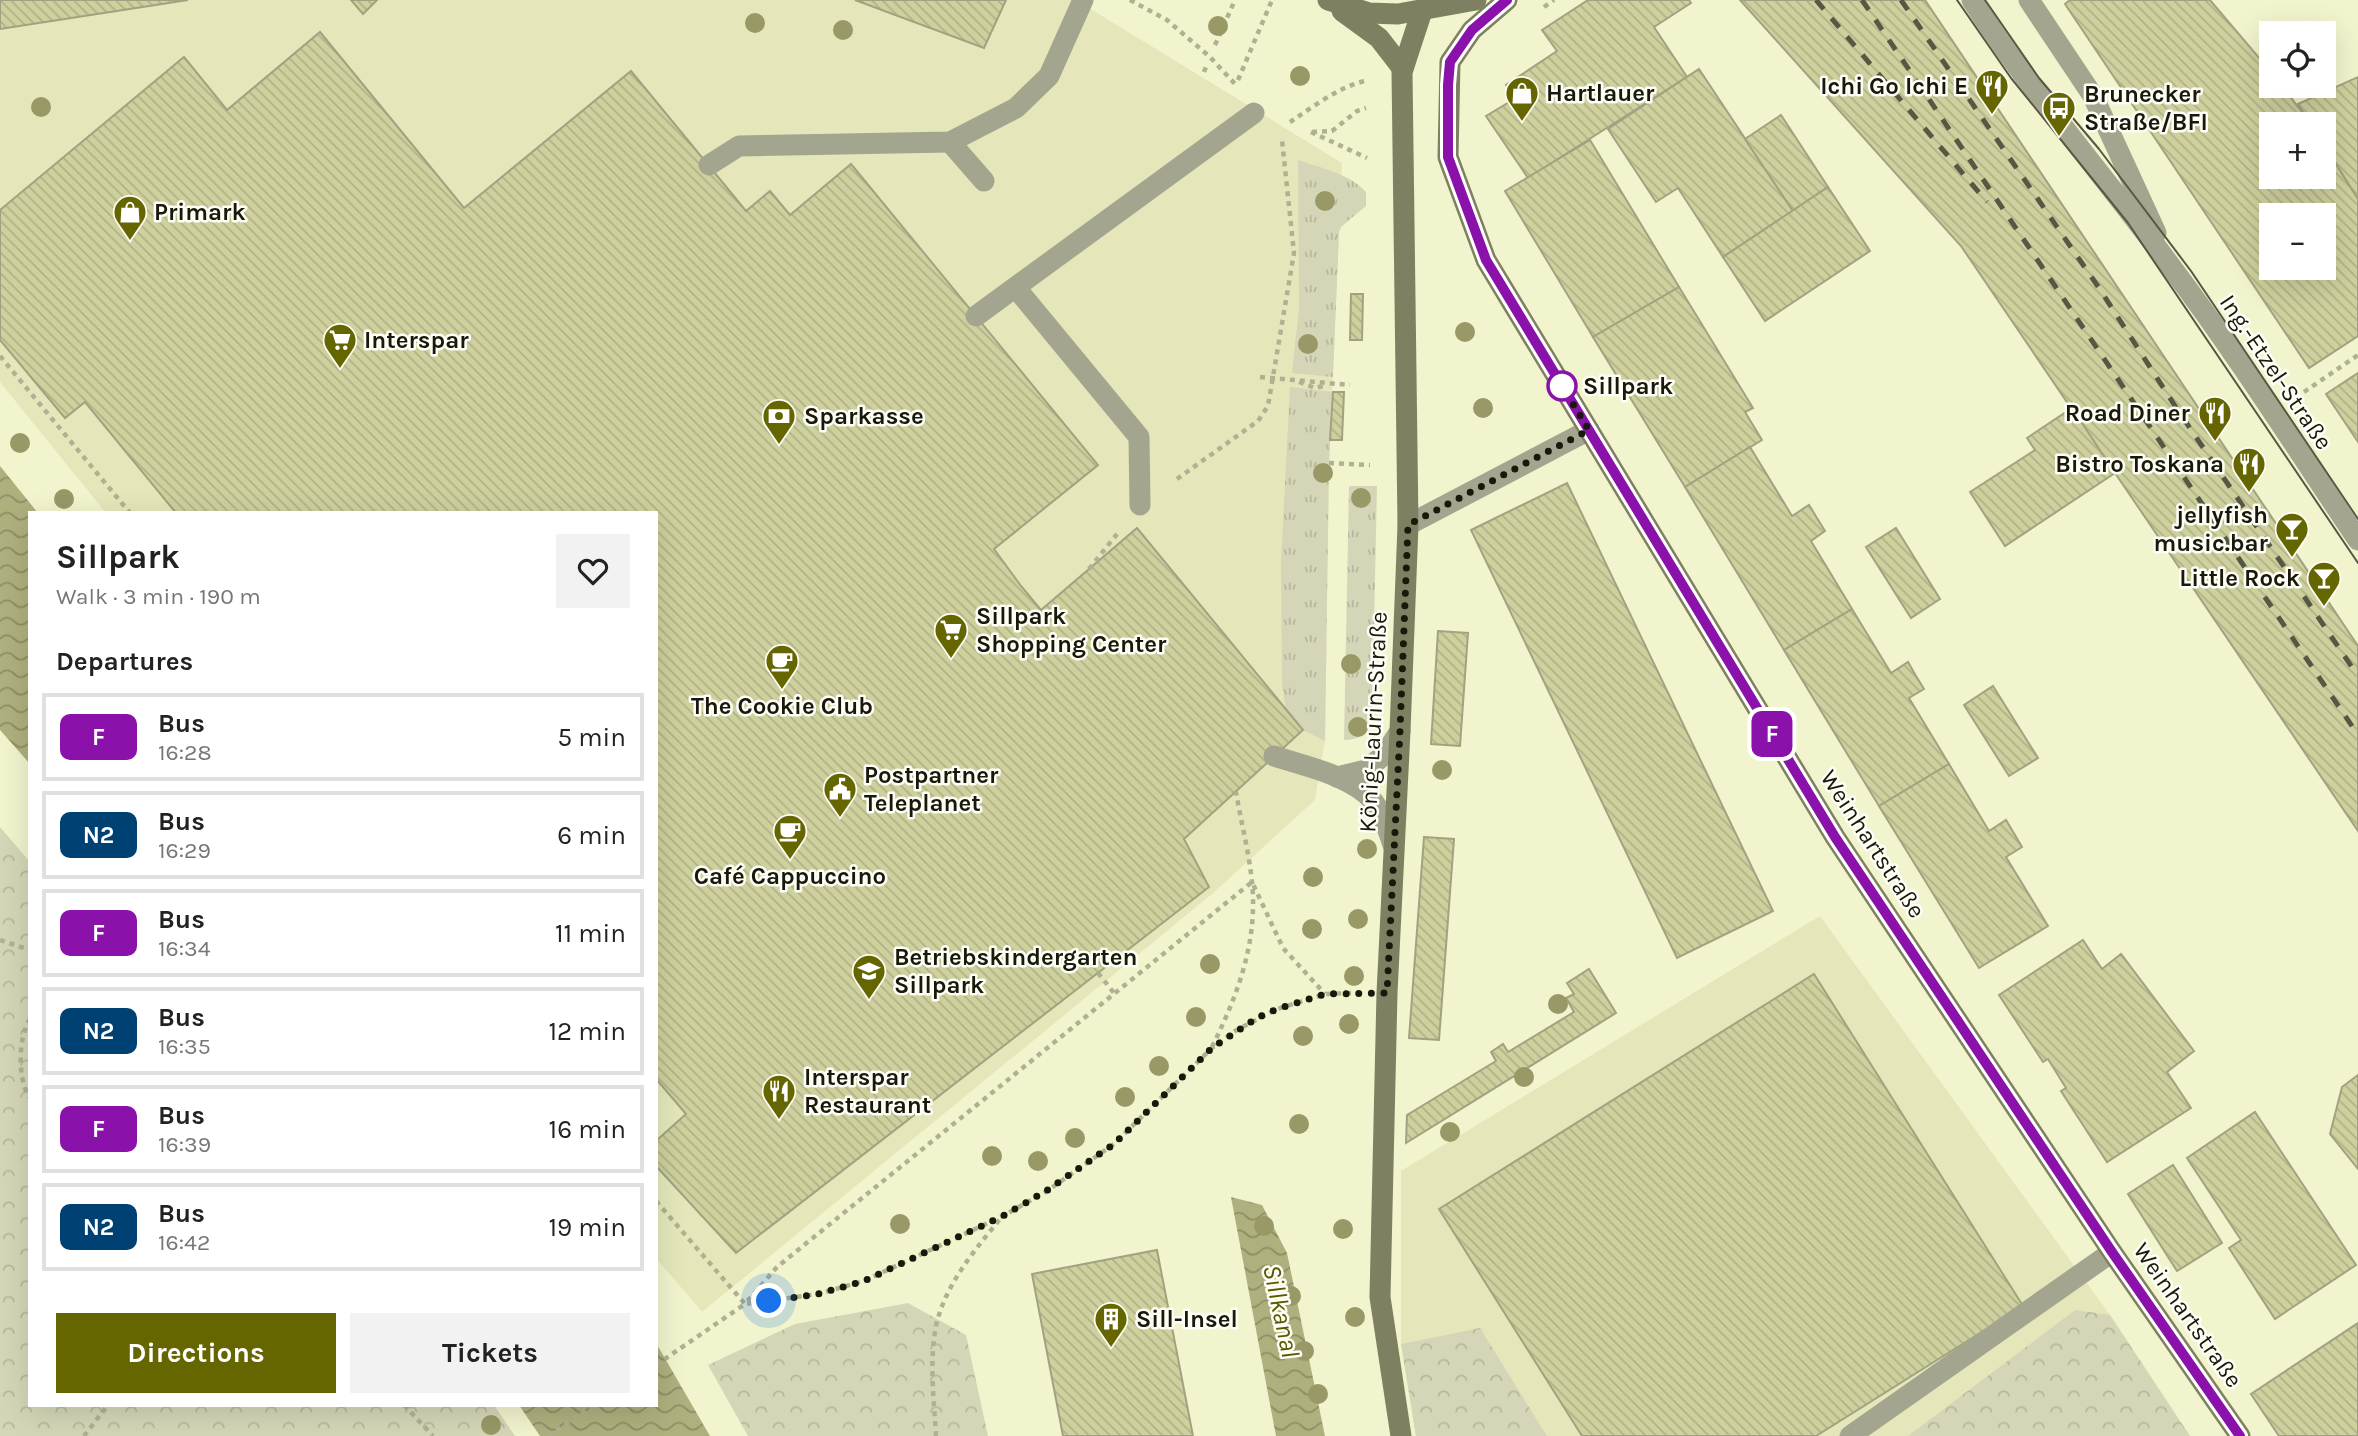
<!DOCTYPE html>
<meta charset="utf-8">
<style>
:root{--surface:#fff;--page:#f2f2f2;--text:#222;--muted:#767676;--line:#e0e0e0;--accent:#660}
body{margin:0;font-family:Karla,sans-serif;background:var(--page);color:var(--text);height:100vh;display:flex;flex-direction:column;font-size:26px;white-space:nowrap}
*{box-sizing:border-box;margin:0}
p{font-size:23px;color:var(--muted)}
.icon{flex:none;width:38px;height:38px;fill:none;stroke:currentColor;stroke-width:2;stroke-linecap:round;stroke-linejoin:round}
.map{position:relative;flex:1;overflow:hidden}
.drawer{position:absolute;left:28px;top:511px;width:630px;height:896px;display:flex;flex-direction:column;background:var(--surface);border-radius:0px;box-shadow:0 7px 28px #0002}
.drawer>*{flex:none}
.badge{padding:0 14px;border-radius:10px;font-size:24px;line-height:46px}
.buttons{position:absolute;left:2259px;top:21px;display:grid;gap:14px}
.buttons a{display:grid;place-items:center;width:77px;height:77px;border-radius:0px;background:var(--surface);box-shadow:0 7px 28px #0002;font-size:35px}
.you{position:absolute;width:35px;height:35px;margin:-18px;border:5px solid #fff;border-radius:50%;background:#1a73e8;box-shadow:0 0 0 10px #1a73e833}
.map>.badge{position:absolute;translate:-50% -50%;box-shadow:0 0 0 4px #fff}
h2{padding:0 28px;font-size:26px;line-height:63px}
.round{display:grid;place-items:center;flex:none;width:74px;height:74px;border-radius:0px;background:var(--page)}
.summary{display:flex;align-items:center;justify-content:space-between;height:119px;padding:0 28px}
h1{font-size:33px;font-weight:700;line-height:52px}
.cta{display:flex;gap:14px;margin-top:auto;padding:14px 28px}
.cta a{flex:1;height:80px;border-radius:0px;background:var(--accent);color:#fff;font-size:28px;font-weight:700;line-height:80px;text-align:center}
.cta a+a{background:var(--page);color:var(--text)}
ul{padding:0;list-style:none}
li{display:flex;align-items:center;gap:21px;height:88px;margin:0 14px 10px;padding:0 14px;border:4px solid var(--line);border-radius:0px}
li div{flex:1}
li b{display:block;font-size:26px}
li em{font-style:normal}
li .badge{min-width:77px;font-weight:700;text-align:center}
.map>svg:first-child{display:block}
</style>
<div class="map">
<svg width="2358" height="1436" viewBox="0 0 2358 1436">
<defs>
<pattern id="grass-tufts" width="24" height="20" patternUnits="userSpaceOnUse" patternTransform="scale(1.75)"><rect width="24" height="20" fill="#d5d6b7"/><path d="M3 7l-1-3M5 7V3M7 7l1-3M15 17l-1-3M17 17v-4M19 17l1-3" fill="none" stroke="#b6b79c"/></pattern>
<pattern id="park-crowns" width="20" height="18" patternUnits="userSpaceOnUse" patternTransform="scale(1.75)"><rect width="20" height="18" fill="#d5d6b7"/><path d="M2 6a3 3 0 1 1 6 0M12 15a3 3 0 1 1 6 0" fill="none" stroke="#b6b79c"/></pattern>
<pattern id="water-waves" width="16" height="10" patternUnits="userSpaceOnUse" patternTransform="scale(1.75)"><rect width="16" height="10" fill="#aeb07e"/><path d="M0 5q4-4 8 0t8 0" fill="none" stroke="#8d8e65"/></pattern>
<pattern id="building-back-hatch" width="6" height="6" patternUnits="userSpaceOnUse" patternTransform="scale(1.75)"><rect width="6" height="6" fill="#ced09d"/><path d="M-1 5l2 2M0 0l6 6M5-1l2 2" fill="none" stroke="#b0b286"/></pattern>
</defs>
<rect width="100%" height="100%" fill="#f2f4ce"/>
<!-- built -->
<g fill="#e5e7ba">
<polygon points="0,0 1076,0 1342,163 1329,463 1325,741 1315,800 1212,894 702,1312 656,1258 656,513 106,513 0,382"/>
<polygon points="1820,916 2110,1315 2190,1436 1416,1436 1401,1344 1401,1171"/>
</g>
<!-- grass -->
<g fill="url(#grass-tufts)">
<path d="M1298,160C1321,168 1350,174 1366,192V206L1341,227L1339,232L1333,377L1292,373L1299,309Z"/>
<polygon points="1290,387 1333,392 1329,463 1325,741 1303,730 1286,710 1282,686 1281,561"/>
<path d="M1349,486H1377L1372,720C1366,734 1360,740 1344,740Z"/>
</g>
<!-- park -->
<g fill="url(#park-crowns)">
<polygon points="0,827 30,862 30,1405 494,1405 515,1436 0,1436"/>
<polygon points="908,1303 966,1335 988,1436 748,1436 708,1365 795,1324"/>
<polygon points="2075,1310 2110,1315 2190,1436 1908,1436"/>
<polygon points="1480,1328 1547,1436 1416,1436 1401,1344"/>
</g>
<!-- water -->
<g fill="url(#water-waves)">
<polygon points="0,466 38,513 30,513 30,764 0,730"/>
<polygon points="1231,1197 1262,1205 1287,1253 1325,1436 1276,1436"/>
<polygon points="656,1343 710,1436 540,1436 519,1405 656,1405"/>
</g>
<!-- building -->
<g fill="url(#building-back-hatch)" stroke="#a1a380" stroke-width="2" fill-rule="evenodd">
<polygon points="0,0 188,0 0,29"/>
<polygon points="351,0 377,0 363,14"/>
<polygon points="855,0 1006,0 984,48"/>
<polygon points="1588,0 1689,0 1691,3 1654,27 1687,77 1528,178 1486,116 1516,98 1506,85 1557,51 1542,30"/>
<polygon points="1740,0 1925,0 2358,646 2358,831 1961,246"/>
<path d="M2070,0H2210L2272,73V86H2282L2311,124H2272V177H2324V145L2358,199V336L2309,368L2065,4ZM2272,215H2324V268H2272Z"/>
<polygon points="320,32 464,208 631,71 746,211 770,191 790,215 851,164 1098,465 994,549 1021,586 1041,610 1137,528 1303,730 1184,839 1209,887 736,1253 656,1166 656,1141 686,1114 656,1079 656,513 176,513 85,402 65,418 0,340 0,210 184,57 227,110"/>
<polygon points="1699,69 1793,211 1723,257 1678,188 1656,202 1608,129"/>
<polygon points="2358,77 2358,199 2324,145 2324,124 2311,124 2298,104"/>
<polygon points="1781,115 1828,187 1793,211 1745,139"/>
<polygon points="1590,140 1679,287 1593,337 1505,191"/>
<polygon points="1828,187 1870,251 1765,321 1723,257"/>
<polygon points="1679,287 1753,408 1745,412 1762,440 1685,487 1593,337"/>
<polygon points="1351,294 1363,294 1362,340 1350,340"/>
<polygon points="2358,373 2358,442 2326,394"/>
<polygon points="1333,392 1344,392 1342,440 1330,440"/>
<polygon points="2072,408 2115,473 2005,546 1970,492 2035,450 2027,438"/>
<polygon points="1750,447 1792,516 1809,505 1825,531 1811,541 1852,609 1784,650 1685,487"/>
<polygon points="1567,483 1773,911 1677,958 1471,530"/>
<polygon points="1896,528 1940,599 1911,618 1866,547"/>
<polygon points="1852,609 1891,673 1908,662 1916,676 1924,689 1909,698 1949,764 1879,806 1784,650"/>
<polygon points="1438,631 1468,633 1460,746 1431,744"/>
<polygon points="1993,686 2038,758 2009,776 1964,705"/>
<polygon points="1949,764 1989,831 2006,820 2022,847 2006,857 2048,926 1979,968 1879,806"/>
<polygon points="1424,837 1454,839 1439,1040 1409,1038"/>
<polygon points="2083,940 2102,969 2121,954 2194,1051 2167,1072 2191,1108 2107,1162 2061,1091 2066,1088 2048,1059 2043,1062 1999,995"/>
<polygon points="1589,969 1616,1013 1406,1143 1407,1115 1496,1061 1491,1052 1503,1044 1508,1052 1574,1012 1566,998 1574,994 1567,983"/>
<polygon points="1814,974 2023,1306 1816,1436 1582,1436 1439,1209"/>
<polygon points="2358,1075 2358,1169 2330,1134 2342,1087"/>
<polygon points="2255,1112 2356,1265 2275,1319 2229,1248 2241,1240 2187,1158"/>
<polygon points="2173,1165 2222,1243 2177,1271 2128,1194"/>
<polygon points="1157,1250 1193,1436 1063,1436 1032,1274"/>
<polygon points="2358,1323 2358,1436 2279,1436 2251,1394"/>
</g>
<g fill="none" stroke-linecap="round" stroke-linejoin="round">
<!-- path -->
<g stroke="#afb192" stroke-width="4.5" stroke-dasharray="5 5" stroke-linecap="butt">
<polyline points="1130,0 1167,20 1210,57 1235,84"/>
<polyline points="1544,7 1554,0"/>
<polyline points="1215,45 1235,0"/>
<polyline points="1204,72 1206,67"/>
<polyline points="1238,80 1272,0"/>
<path d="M1290,122C1313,107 1338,87 1365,81"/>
<polyline points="1311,132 1367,158"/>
<polyline points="1312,132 1332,131 1357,111 1366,108"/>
<polyline points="0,356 130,513"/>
<polyline points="1260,377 1350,385"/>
<polyline points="1299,382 1315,388 1327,385"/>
<polyline points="2304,392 2358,355"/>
<polyline points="1329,463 1370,465"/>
<polyline points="1177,479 1258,421 1268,406 1294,253 1282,140"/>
<polyline points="1089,569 1117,534"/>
<polyline points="0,940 30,950"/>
<polyline points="1098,973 1114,993"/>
<path d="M30,1019C18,1037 17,1080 30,1098"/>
<path d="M1212,1047C1238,994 1258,942 1252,882C1249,852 1241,822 1236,792"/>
<polyline points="656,1201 745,1304 777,1267 1252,882 1283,948 1325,994"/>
<polyline points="656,1365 745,1304 818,1294 864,1281 1003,1216 1047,1191 1114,1144 1212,1048 1235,1031 1277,1009 1325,994 1351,993"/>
<polyline points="404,1405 433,1436"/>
<polyline points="84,1436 108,1405"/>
<polyline points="548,1436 595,1405"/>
<path d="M936,1436C934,1400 929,1362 936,1326C945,1285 974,1251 1000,1219"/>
</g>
<!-- lane -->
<g stroke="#a4a58f" stroke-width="21">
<polyline points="950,142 984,181"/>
<polyline points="709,165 739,146 950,142 1016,108 1049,76 1083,0"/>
<path d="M1274,756C1304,766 1340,773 1365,793C1380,805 1387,827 1393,845"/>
<polyline points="1337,777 1366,770 1385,754 1400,731"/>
<polyline points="1850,1436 2112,1252"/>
</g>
<!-- street -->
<g stroke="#a4a58f" stroke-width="21">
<path d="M1972,0C2032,94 2106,178 2172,268C2238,356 2297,449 2358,540"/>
<polyline points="2029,0 2093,96 2156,233"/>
<polyline points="1016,288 1139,437 1140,505"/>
<polyline points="976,316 1254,113"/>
<polyline points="1408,525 1589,430"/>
</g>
<!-- secondary -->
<g stroke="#7f8061" stroke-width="21">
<polyline points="1328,0 1369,13 1398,14 1476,0"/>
<polyline points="1507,0 1472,30 1450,62 1448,157 1486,260 1835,837 2112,1252 2240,1436"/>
<polyline points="1342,11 1379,38 1403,69"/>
<polyline points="1401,1436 1380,1297 1387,993 1400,731 1408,525 1402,72 1422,11 1430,0"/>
</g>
<!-- tram -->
<g stroke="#575843" stroke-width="2">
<polyline points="1957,0 2011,78 2128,223 2358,563"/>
<polyline points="1985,0 2039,78 2099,149 2191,271 2358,519"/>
</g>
<!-- rail -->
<g stroke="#575843" stroke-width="5" stroke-dasharray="12 12" stroke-linecap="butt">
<polyline points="1816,0 1987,202"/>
<polyline points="1862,0 2358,735"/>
<polyline points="1901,0 2099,288 2177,409 2358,676"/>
</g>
</g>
<!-- trees -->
<g fill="#989967">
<circle cx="755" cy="23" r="10"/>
<circle cx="1218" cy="26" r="10"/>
<circle cx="843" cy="30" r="10"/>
<circle cx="1300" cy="76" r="10"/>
<circle cx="41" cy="107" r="10"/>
<circle cx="1325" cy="201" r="10"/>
<circle cx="1465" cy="332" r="10"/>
<circle cx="1308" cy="344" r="10"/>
<circle cx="1483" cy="408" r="10"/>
<circle cx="20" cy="443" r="10"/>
<circle cx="1323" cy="473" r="10"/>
<circle cx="1361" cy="498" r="10"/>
<circle cx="64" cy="499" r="10"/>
<circle cx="1351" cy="664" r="10"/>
<circle cx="1358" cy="727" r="10"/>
<circle cx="1442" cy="770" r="10"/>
<circle cx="1367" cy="849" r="10"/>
<circle cx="1313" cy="877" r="10"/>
<circle cx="1358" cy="919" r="10"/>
<circle cx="1312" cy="929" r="10"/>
<circle cx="1210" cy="964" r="10"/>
<circle cx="1354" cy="976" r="10"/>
<circle cx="1558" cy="1004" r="10"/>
<circle cx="1196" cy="1017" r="10"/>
<circle cx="1349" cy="1024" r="10"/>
<circle cx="1303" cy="1036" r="10"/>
<circle cx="1159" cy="1066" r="10"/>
<circle cx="1524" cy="1077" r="10"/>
<circle cx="1125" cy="1097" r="10"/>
<circle cx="1299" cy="1124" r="10"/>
<circle cx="1450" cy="1132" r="10"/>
<circle cx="1075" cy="1138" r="10"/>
<circle cx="992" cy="1156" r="10"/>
<circle cx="1038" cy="1161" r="10"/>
<circle cx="900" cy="1224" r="10"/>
<circle cx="1264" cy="1226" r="10"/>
<circle cx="1343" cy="1229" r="10"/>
<circle cx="1291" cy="1296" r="10"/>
<circle cx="1355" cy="1317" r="10"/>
<circle cx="1304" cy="1351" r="10"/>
<circle cx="1318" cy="1394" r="10"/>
<circle cx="491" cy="1425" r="10"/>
</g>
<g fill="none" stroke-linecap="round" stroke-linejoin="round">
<defs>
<polyline id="line" points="1507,0 1472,30 1450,62 1448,85 1448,157 1486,260 1835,837 2112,1252 2240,1436"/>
</defs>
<!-- line casing -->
<use href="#line" stroke="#fff" stroke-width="16"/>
<!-- line -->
<use href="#line" stroke="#8a12aa" stroke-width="10"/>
<!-- walk -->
<polyline stroke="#18180b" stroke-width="7" stroke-dasharray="0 12.6" points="769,1301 818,1294 864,1281 1003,1216 1046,1191 1114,1144 1212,1048 1257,1018 1277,1009 1325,994 1387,993 1400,731 1408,525 1589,430 1562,386"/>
</g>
<!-- icons -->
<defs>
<symbol id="restaurant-pin" viewBox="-11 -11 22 30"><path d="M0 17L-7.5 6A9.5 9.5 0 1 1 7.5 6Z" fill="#660" stroke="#fefef7"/><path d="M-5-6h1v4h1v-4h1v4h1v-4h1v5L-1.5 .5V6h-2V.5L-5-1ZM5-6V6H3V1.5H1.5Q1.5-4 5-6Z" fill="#fff"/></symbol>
<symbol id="shop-pin" viewBox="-11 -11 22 30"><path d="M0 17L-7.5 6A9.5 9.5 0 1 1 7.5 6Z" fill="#660" stroke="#fefef7"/><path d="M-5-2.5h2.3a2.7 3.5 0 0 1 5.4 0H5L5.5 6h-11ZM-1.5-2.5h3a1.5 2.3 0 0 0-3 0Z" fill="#fff"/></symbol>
<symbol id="bus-pin" viewBox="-11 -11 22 30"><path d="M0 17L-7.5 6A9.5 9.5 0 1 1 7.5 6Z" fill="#660" stroke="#fefef7"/><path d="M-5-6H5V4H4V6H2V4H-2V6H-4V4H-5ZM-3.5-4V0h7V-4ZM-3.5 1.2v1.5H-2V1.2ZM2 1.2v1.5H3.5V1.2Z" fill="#fff"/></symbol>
<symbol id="supermarket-pin" viewBox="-11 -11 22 30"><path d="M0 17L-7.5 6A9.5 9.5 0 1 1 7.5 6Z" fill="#660" stroke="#fefef7"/><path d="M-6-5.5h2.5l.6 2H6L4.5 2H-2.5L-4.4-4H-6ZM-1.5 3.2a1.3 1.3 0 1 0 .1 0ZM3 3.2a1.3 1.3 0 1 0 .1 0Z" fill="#fff"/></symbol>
<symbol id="bank-pin" viewBox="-11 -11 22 30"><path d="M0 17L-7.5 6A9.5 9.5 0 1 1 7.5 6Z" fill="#660" stroke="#fefef7"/><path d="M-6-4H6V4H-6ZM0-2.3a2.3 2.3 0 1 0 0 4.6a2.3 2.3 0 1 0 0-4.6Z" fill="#fff"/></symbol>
<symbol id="bar-pin" viewBox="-11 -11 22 30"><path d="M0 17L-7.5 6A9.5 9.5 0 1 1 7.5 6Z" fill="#660" stroke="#fefef7"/><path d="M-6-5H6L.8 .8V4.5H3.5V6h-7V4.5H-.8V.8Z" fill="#fff"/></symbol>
<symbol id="cafe-pin" viewBox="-11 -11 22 30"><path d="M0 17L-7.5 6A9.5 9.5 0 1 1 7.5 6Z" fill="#660" stroke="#fefef7"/><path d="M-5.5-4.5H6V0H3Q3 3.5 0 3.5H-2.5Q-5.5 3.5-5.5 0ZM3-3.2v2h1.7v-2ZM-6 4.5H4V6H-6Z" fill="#fff"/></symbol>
<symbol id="civic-pin" viewBox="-11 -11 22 30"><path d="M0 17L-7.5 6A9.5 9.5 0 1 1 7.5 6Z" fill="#660" stroke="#fefef7"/><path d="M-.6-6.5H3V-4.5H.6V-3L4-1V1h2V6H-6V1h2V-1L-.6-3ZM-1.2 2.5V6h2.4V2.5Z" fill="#fff"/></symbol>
<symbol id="school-pin" viewBox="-11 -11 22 30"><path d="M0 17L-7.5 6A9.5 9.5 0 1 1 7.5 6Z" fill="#660" stroke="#fefef7"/><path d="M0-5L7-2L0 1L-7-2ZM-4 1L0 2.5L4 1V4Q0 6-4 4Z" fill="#fff"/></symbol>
<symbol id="building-pin" viewBox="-11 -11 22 30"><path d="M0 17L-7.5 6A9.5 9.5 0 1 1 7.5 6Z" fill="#660" stroke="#fefef7"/><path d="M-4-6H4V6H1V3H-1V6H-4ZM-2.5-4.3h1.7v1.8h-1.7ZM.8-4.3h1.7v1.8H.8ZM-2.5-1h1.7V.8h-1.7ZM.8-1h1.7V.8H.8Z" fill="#fff"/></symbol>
</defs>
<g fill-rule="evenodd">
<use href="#restaurant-pin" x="1973" y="67" width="38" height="52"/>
<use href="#shop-pin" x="1503" y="74" width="38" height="52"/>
<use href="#bus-pin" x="2040" y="89" width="38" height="52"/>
<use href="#shop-pin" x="111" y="193" width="38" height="52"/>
<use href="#supermarket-pin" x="321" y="321" width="38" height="52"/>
<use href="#restaurant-pin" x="2196" y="394" width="38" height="52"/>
<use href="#bank-pin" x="760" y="397" width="38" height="52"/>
<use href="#restaurant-pin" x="2230" y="445" width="38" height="52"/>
<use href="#bar-pin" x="2273" y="510" width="38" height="52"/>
<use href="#bar-pin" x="2305" y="559" width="38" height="52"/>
<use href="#supermarket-pin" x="932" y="611" width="38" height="52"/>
<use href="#cafe-pin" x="763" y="642" width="38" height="52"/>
<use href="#civic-pin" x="821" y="770" width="38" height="52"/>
<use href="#cafe-pin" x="771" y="812" width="38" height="52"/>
<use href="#school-pin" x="850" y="952" width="38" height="52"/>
<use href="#restaurant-pin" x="760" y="1072" width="38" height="52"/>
<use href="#building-pin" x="1092" y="1300" width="38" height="52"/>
</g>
<!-- markers -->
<circle fill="#fff" stroke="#8a12aa" stroke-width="3.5" cx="1562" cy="386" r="14"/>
<g text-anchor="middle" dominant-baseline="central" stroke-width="5" stroke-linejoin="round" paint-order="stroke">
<!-- poi labels -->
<g font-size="24" font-weight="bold" fill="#18180b" stroke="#fefef7" text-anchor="start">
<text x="1968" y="86" text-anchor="end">Ichi Go Ichi E</text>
<text x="1546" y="93">Hartlauer</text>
<text x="2084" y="94">Brunecker<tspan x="2084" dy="28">Straße/BFI</tspan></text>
<text x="154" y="212">Primark</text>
<text x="364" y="340">Interspar</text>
<text x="2190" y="413" text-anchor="end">Road Diner</text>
<text x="804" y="416">Sparkasse</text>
<text x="2224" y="464" text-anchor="end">Bistro Toskana</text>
<text x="2268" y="515" text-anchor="end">jellyfish<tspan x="2268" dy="28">music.bar</tspan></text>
<text x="2300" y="578" text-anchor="end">Little Rock</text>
<text x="976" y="616">Sillpark<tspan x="976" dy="28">Shopping Center</tspan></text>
<text x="782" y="706" text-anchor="middle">The Cookie Club</text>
<text x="864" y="775">Postpartner<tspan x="864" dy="28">Teleplanet</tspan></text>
<text x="790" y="876" text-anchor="middle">Café Cappuccino</text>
<text x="894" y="957">Betriebskindergarten<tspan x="894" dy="28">Sillpark</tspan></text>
<text x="804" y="1077">Interspar<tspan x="804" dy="28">Restaurant</tspan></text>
<text x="1136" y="1319">Sill-Insel</text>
</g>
<!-- street labels -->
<g font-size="24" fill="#18180b" stroke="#fefef7">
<text transform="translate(2276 372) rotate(56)">Ing.-Etzel-Straße</text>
<text transform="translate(1373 722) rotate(-87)">König-Laurin-Straße</text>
<text transform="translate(1873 844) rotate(57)">Weinhartstraße</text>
<text transform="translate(2188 1315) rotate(55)">Weinhartstraße</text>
</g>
<!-- stop labels -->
<g font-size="24" font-weight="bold" fill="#18180b" stroke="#fefef7" text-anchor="start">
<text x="1583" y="386">Sillpark</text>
</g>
<!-- water labels -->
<g font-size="26" font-style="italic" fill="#5a5901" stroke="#fefef7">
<text transform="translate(1281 1311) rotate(78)">Sillkanal</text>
</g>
</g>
</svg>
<div class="buttons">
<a><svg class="icon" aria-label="locate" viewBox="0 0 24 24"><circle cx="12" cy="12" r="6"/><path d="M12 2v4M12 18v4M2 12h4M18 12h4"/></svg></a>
<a>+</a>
<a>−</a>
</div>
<div class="you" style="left:769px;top:1301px"></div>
<b class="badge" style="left:1772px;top:734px;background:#8a12aa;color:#fff">F</b>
<section class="drawer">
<div class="summary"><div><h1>Sillpark</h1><p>Walk · 3 min · 190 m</p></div><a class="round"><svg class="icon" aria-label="heart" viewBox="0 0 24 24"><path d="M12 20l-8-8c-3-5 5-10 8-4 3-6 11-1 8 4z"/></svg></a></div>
<h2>Departures</h2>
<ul>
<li><span class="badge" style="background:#8a12aa;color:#fff">F</span><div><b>Bus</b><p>16:28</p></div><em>5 min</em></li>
<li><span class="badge" style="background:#004173;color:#fff">N2</span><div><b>Bus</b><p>16:29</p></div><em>6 min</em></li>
<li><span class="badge" style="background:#8a12aa;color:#fff">F</span><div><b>Bus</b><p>16:34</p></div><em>11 min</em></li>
<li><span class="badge" style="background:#004173;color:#fff">N2</span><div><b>Bus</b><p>16:35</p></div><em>12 min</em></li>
<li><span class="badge" style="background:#8a12aa;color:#fff">F</span><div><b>Bus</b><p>16:39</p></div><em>16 min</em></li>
<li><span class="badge" style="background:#004173;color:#fff">N2</span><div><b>Bus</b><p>16:42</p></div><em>19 min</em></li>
</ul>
<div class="cta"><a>Directions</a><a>Tickets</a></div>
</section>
</div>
